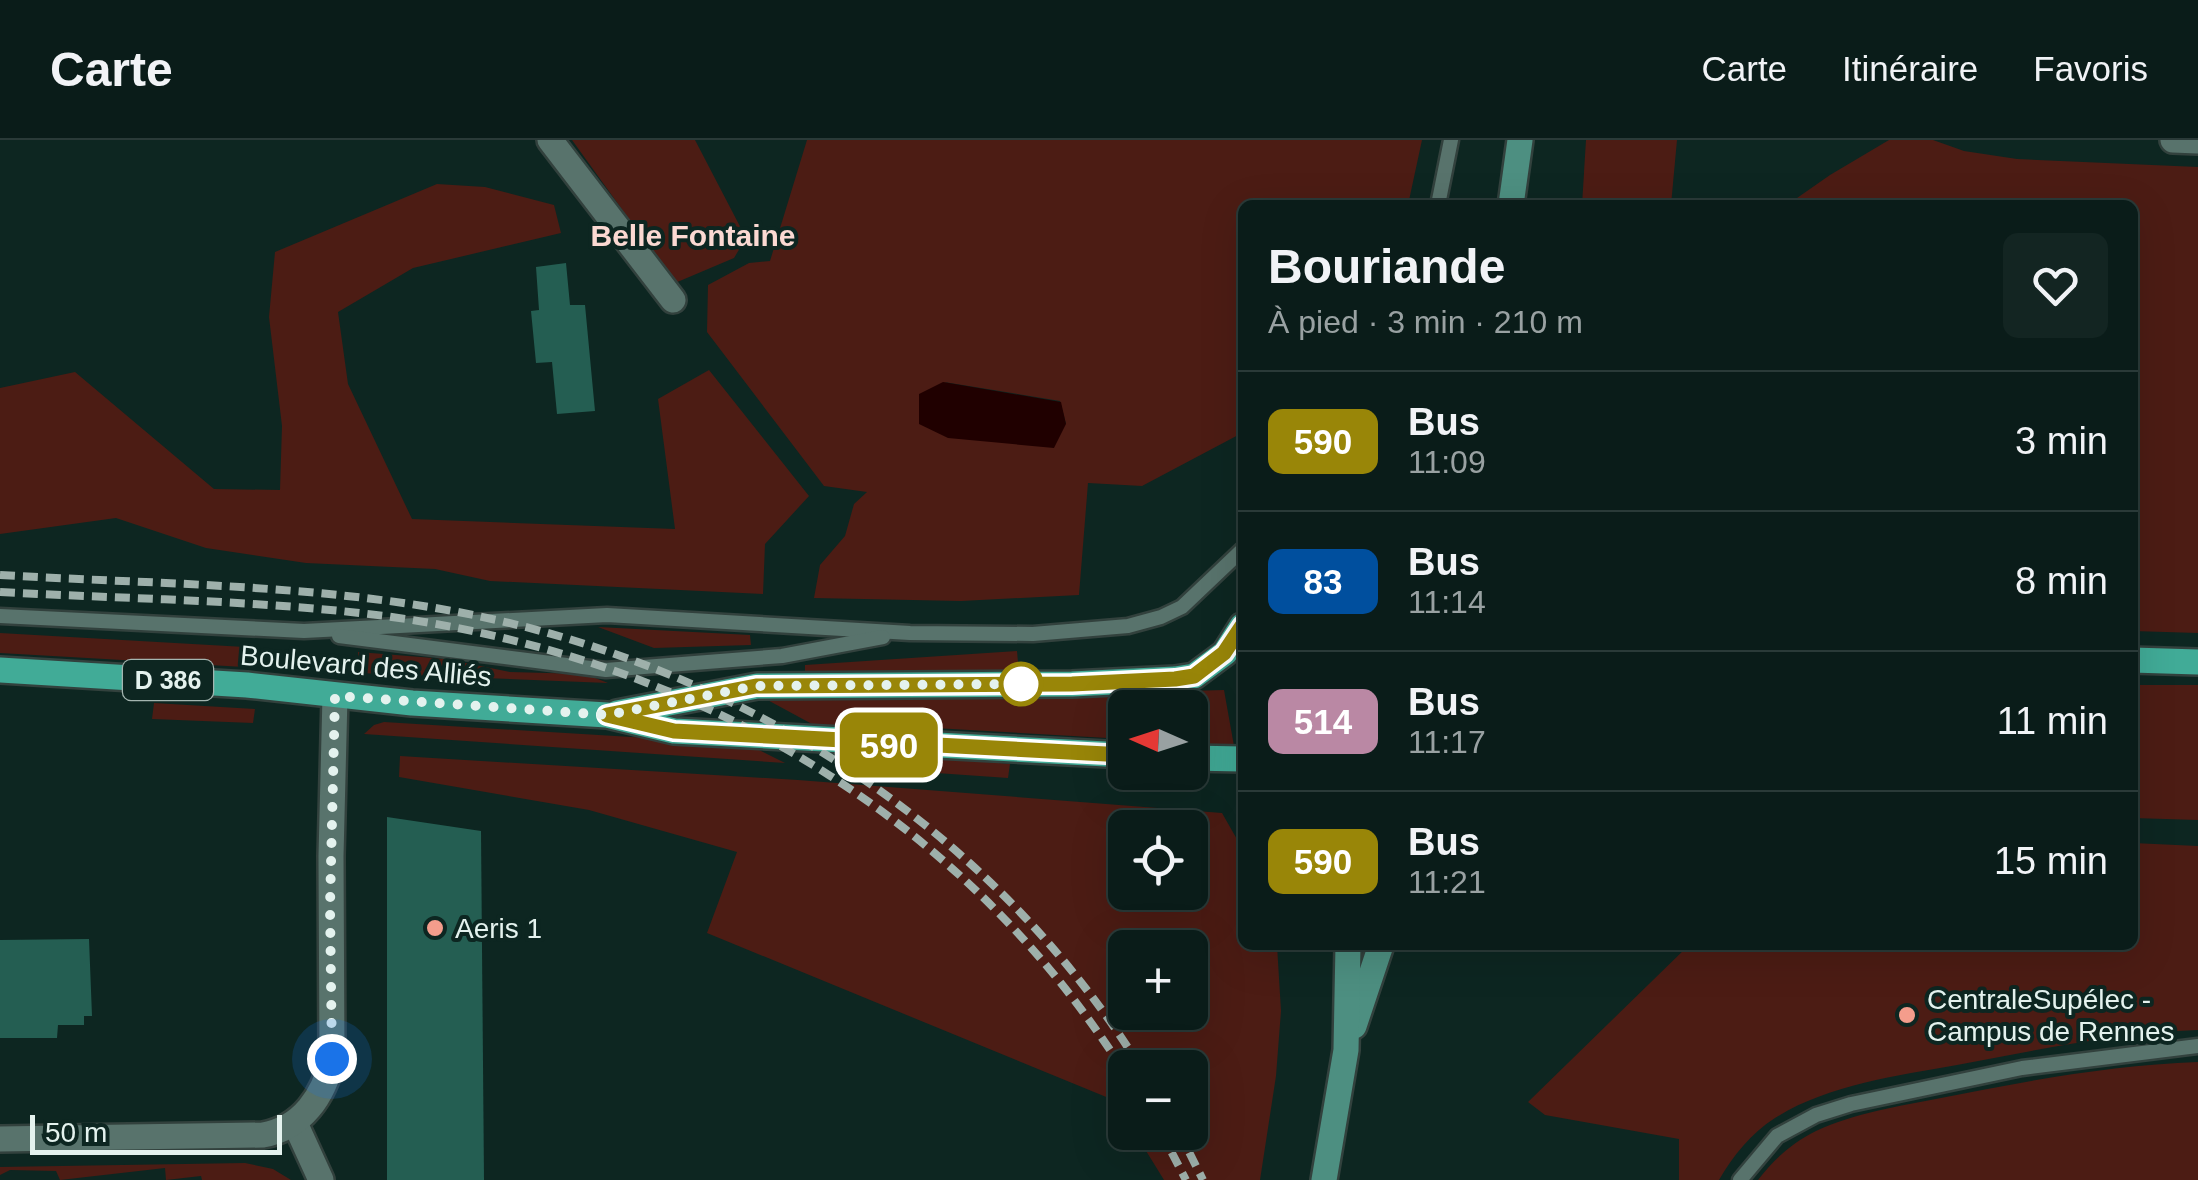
<!DOCTYPE html>
<html lang="fr">
<meta charset="utf-8">
<style>
:root{--surface:#0a1c19;--page:#132522;--text:#f1f3f6;--muted:#99a1a2;--line:#2a3a38}
body{margin:0;font-family:Helvetica,sans-serif;background:var(--page);color:var(--text);height:100vh;display:flex;flex-direction:column;font-size:38px;white-space:nowrap}
*{box-sizing:border-box;margin:0}
p{font-size:32px;color:var(--muted)}
.icon{flex:none;width:55px;height:55px;fill:none;stroke:currentColor;stroke-width:2;stroke-linecap:round;stroke-linejoin:round}
.map{position:relative;flex:1;overflow:hidden}
.details{position:absolute;left:1238px;top:60px;width:900px;height:750px;display:flex;flex-direction:column;background:var(--surface);border-radius:15px;box-shadow:0 10px 40px #0002,0 0 0 2px var(--line)}
.details>*{flex:none}
.badge{padding:0 20px;border-radius:15px;font-size:35px;line-height:65px}
.needle{width:65px;rotate:273deg}
.tools{position:absolute;left:1108px;top:550px;display:grid;gap:20px}
.tools a{display:grid;place-items:center;width:100px;height:100px;border-radius:15px;background:var(--surface);box-shadow:0 10px 40px #0002,0 0 0 2px var(--line);font-size:50px}
.scale{position:absolute;left:30px;bottom:25px;width:252px;box-sizing:border-box;padding-left:10px;border:5px solid #e4f2ee;border-top:0;font-size:28px;line-height:35px;white-space:nowrap;color:#e4f2ee;-webkit-text-stroke:8px #0d2621;paint-order:stroke}
.you{position:absolute;width:50px;height:50px;margin:-25px;border:8px solid #fff;border-radius:50%;background:#1a73e8;box-shadow:0 0 0 15px #1a73e833}
.map>.badge{position:absolute;translate:-50% -50%;box-shadow:0 0 0 5px #fff}
.round{display:grid;place-items:center;flex:none;width:105px;height:105px;border-radius:15px;background:var(--page)}
.head{display:flex;align-items:center;justify-content:space-between;height:170px;padding:0 30px}
h1{font-size:48px;font-weight:800;line-height:75px}
ul{padding:0;list-style:none}
li{display:flex;align-items:center;gap:30px;height:140px;padding:0 30px;border-top:2px solid var(--line)}
li div{flex:1}
li b{display:block;font-size:38px}
li em{font-style:normal}
li .badge{min-width:110px;font-weight:700;text-align:center}
header{display:flex;align-items:center;gap:60px;box-sizing:border-box;height:140px;padding:0 50px;background:var(--surface);border-bottom:2px solid var(--line)}
header strong{font-size:48px}
nav{display:flex;gap:55px;margin-inline-start:auto;font-size:35px}
.map>svg:first-child{display:block}
</style>
<header>
<strong>Carte</strong>
<nav><a>Carte</a><a>Itinéraire</a><a>Favoris</a></nav>
</header>
<div class="map">
<svg width="2198" height="1040" viewBox="0 0 2198 1040">
<rect width="100%" height="100%" fill="#0d2621"/>
<!-- green -->
<g fill="#4c1c14" fill-rule="evenodd">
<polygon points="572,0 695,0 746,98 734,118 675,143"/>
<path d="M807,0H1422L1408,65H1242V293L1142,346L1088,343L1079,455L961,461L814,458L820,425L845,396L854,364L867,352L824,346L707,192L708,145L749,123L770,121ZM944,242L1060,261L1066,284Z"/>
<polygon points="1586,0 1677,0 1671,65 1582,65"/>
<polygon points="1889,0 1933,0 1964,11 2017,19 2198,27 2198,493 2133,491 2132,65 1787,65 1830,35"/>
<polygon points="437,44 485,47 554,65 561,93 413,128 338,172 348,244 412,379 675,389 658,259 709,230 809,356 765,404 763,454 490,441 435,429 306,423 206,408 116,378 0,394 0,248 75,232 214,349 280,350 282,286 269,177 275,112"/>
<polygon points="598,487 750,495 751,505 654,508"/>
<polygon points="0,493 245,507 244,527 0,513"/>
<polygon points="1017,511 1019,534 805,538 805,525"/>
<polygon points="358,512 446,519 510,532 585,534 608,543 358,533"/>
<polygon points="2133,545 2198,545 2198,680 2133,678"/>
<polygon points="1224,550 1234,606 1194,603 1189,551"/>
<polygon points="1160,553 1161,567 1125,568 1125,599 934,588 870,596 823,590 760,556 1078,558"/>
<polygon points="154,563 255,569 253,583 152,579"/>
<polygon points="384,582 747,604 785,623 364,594 374,585"/>
<polygon points="854,610 1010,624 1008,638 879,629"/>
<path d="M400,616L798,640L1222,673L1242,708V805H1277L1281,871L1276,936L1260,1040H1164L1135,993L1190,992V928H1125V976L1116,961L707,793L737,712L589,670L399,637ZM1125,688H1190V752H1125ZM1125,808H1190V872H1125Z"/>
<path d="M2133,703L2198,706V890C2117,893 2036,910 1957,925C1896,936 1827,945 1775,978C1751,993 1733,1016 1719,1040H1679V999L1545,975L1528,962L1689,805H2132Z"/>
<path d="M2198,922V1040H1758C1774,1019 1792,1003 1816,991C1854,973 1900,966 1941,958C2026,941 2112,925 2198,922Z"/>
<polygon points="245,1023 273,1029 291,1040 202,1040 201,1036 166,1040 165,1028 60,1040 56,1031 10,1030 0,1035 0,1027"/>
</g>
<!-- water -->
<polygon fill="#200000" points="943,242 1061,262 1066,284 1054,308 948,298 919,284 919,254"/>
<!-- building -->
<g fill="#245e52">
<polygon points="566,123 570,165 585,165 595,271 557,274 552,222 536,223 531,171 539,170 536,127"/>
<polygon points="387,677 481,691 484,1040 387,1040"/>
<polygon points="89,799 92,876 84,876 84,885 58,885 57,898 0,898 0,800"/>
</g>
<g fill="none" stroke-linecap="round" stroke-linejoin="round">
<defs>
<g id="lane">
<polyline points="1438,65 1451,0"/>
<polyline points="0,476 304,491 607,475 910,493 1033,494 1128,486 1161,477 1182,467 1242,410"/>
<polyline points="339,496 606,530 782,516 883,497"/>
<polyline points="1740,1040 1777,996 1816,975 1851,964 2022,928 2198,906"/>
</g>
<g id="street">
<polyline points="550,0 673,160"/>
<polyline points="2173,0 2198,1"/>
<polyline points="295,983 321,1040"/>
<path d="M0,999L263,995C302,988 324,956 332,919L331,716L335,556"/>
</g>
<g id="secondary">
<polyline points="1511,65 1520,0"/>
<polyline points="1354,886 1381,805"/>
<polyline points="1324,1040 1346,910 1348,805"/>
</g>
<g id="primary">
<polyline points="2132,520 2198,522"/>
<polyline points="0,530 247,545 412,563 607,575 674,591 1125,615"/>
<polyline points="617,573 757,546 1072,544 1175,539 1194,536 1225,513 1242,486"/>
<polyline points="1190,618 1242,619"/>
</g>
</defs>
<!-- lane casing -->
<use href="#lane" stroke="#32413d" stroke-width="19"/>
<!-- street casing -->
<use href="#street" stroke="#32413d" stroke-width="30"/>
<!-- secondary casing -->
<use href="#secondary" stroke="#32413d" stroke-width="30"/>
<!-- primary casing -->
<use href="#primary" stroke="#32413d" stroke-width="30"/>
<!-- lane -->
<use href="#lane" stroke="#58736c" stroke-width="14"/>
<!-- street -->
<use href="#street" stroke="#58736c" stroke-width="25"/>
<!-- secondary -->
<use href="#secondary" stroke="#4d8f81" stroke-width="25"/>
<!-- primary -->
<use href="#primary" stroke="#41ab97" stroke-width="25"/>
<!-- rail -->
<g stroke="#9eb0ab" stroke-width="8" stroke-dasharray="15 8" stroke-linecap="butt">
<path d="M0,435C152,444 308,444 458,472C738,525 990,685 1141,928"/>
<path d="M0,452C128,459 258,460 385,476C689,517 959,670 1125,933"/>
<polyline points="1161,992 1186,1040"/>
<polyline points="1179,992 1203,1040"/>
</g>
</g>
<g fill="none" stroke-linecap="round" stroke-linejoin="round">
<defs>
<polyline id="line" points="1125,615 674,591 607,575 756,546 1072,544 1175,539 1194,536 1224,513 1242,486"/>
</defs>
<!-- line casing -->
<use href="#line" stroke="#fff" stroke-width="22"/>
<!-- line -->
<use href="#line" stroke="#998608" stroke-width="15"/>
<!-- walk -->
<polyline stroke="#e4f2ee" stroke-width="10" stroke-dasharray="0 18" points="332,919 330,766 335,556 607,575 756,546 1025,544 1021,544"/>
</g>
<!-- markers -->
<circle fill="#fff" stroke="#998608" stroke-width="5" cx="1021" cy="544" r="20"/>
<g fill="#f49d8c" stroke="#0d2621" stroke-width="4">
<circle cx="435" cy="788" r="10"/>
<circle cx="1907" cy="875" r="10"/>
</g>
<g text-anchor="middle" dominant-baseline="central" stroke-width="8" stroke-linejoin="round" paint-order="stroke">
<!-- shield labels -->
<rect fill="#0d2621" stroke="#a4b5b0" stroke-width="2.5" x="123" y="520" width="90" height="40" rx="8"/>
<g font-size="25" font-weight="bold" fill="#e4f2ee">
<text x="168" y="540">D 386</text>
</g>
<!-- street labels -->
<g font-size="28" fill="#e4f2ee" stroke="#0d2621">
<text transform="translate(366 526) rotate(5)">Boulevard des Alliés</text>
</g>
<!-- poi labels -->
<g font-size="28" fill="#e4f2ee" stroke="#0d2621" text-anchor="start">
<text x="455" y="788">Aeris 1</text>
<text x="1927" y="859">CentraleSupélec -<tspan x="1927" dy="32">Campus de Rennes</tspan></text>
</g>
<!-- neighbourhood labels -->
<g font-size="30" font-weight="bold" fill="#fbd9d2" stroke="#0d2621">
<text x="693" y="95">Belle Fontaine</text>
</g>
</g>
</svg>
<div class="tools">
<a><svg class="needle" viewBox="-14 -14 28 28"><path d="M0-13l5 13h-10z" fill="#e53935"/><path d="M0 13l5-13h-10z" fill="#99a1a2"/></svg></a>
<a><svg class="icon" aria-label="locate" viewBox="0 0 24 24"><circle cx="12" cy="12" r="6"/><path d="M12 2v4M12 18v4M2 12h4M18 12h4"/></svg></a>
<a>+</a>
<a>−</a>
</div>
<div class="scale">50 m</div>
<div class="you" style="left:332px;top:919px"></div>
<b class="badge" style="left:889px;top:605px;background:#998608;color:#fff">590</b>
<section class="details">
<div class="head"><div><h1>Bouriande</h1><p>À pied · 3 min · 210 m</p></div><a class="round"><svg class="icon" aria-label="heart" viewBox="0 0 24 24"><path d="M12 20l-8-8c-3-5 5-10 8-4 3-6 11-1 8 4z"/></svg></a></div>
<ul>
<li><span class="badge" style="background:#998608;color:#fff">590</span><div><b>Bus</b><p>11:09</p></div><em>3 min</em></li>
<li><span class="badge" style="background:#004f9e;color:#fff">83</span><div><b>Bus</b><p>11:14</p></div><em>8 min</em></li>
<li><span class="badge" style="background:#ba88a4;color:#fff">514</span><div><b>Bus</b><p>11:17</p></div><em>11 min</em></li>
<li><span class="badge" style="background:#998608;color:#fff">590</span><div><b>Bus</b><p>11:21</p></div><em>15 min</em></li>
</ul>
</section>
</div>
